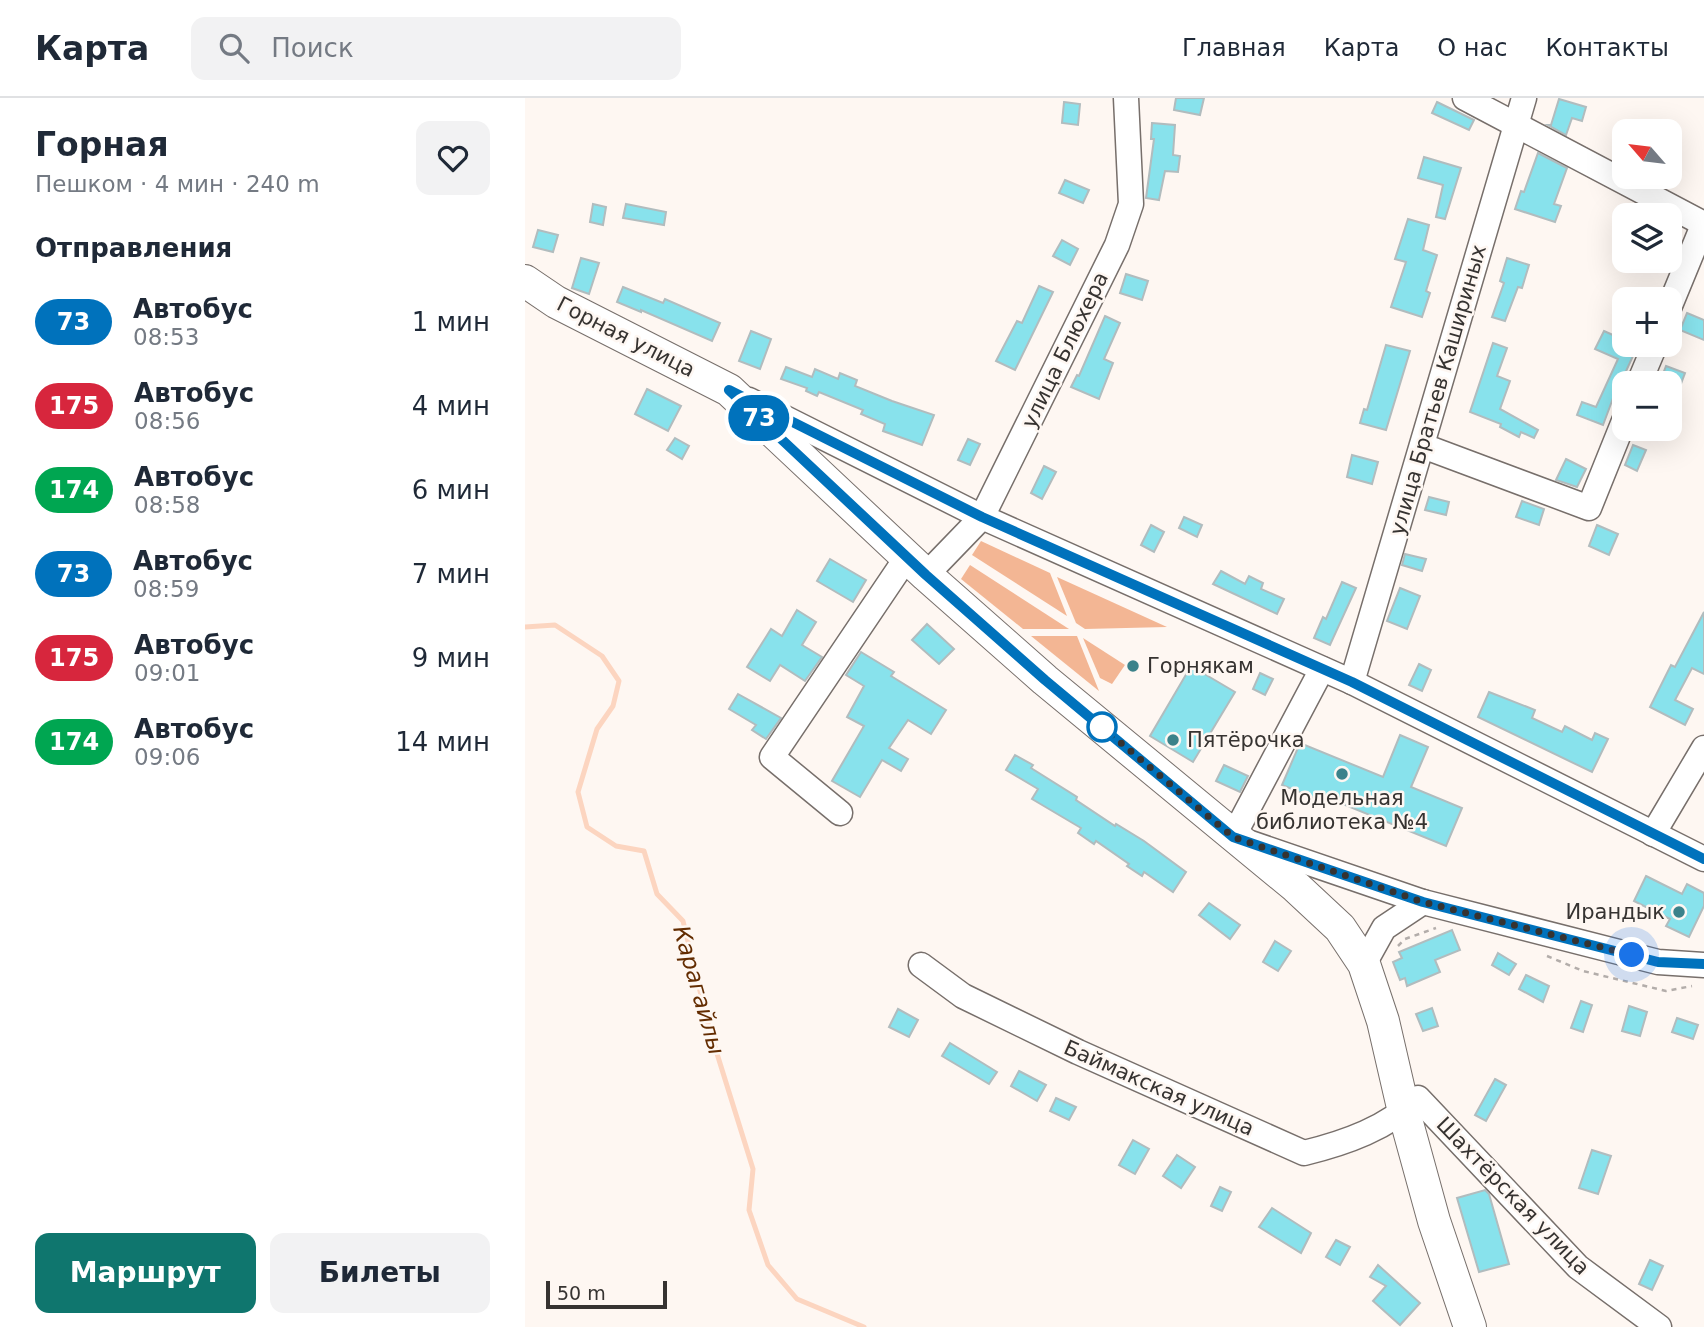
<!DOCTYPE html>
<html lang="ru">
<meta charset="utf-8">
<style>
:root{--surface:#fff;--page:#f2f2f3;--text:#1f2937;--muted:#747a83;--line:#e0e1e3;--accent:#0f766e}
body{margin:0;font-family:"DejaVu Sans",sans-serif;background:var(--page);color:var(--text);height:100vh;display:flex;flex-direction:column;font-size:26px;white-space:nowrap}
*{box-sizing:border-box;margin:0}
p{font-size:23px;color:var(--muted)}
.icon{flex:none;width:38px;height:38px;fill:none;stroke:currentColor;stroke-width:2;stroke-linecap:round;stroke-linejoin:round}
.map{position:relative;flex:1;overflow:hidden}
.details{display:flex;flex-direction:column;background:var(--surface);width:525px}
.details>*{flex:none}
.badge{padding:0 14px;border-radius:23px;font-size:24px;line-height:46px}
.needle{width:46px;rotate:298deg}
.controls{position:absolute;left:1087px;top:21px;display:grid;gap:14px}
.controls a{display:grid;place-items:center;width:70px;height:70px;border-radius:14px;background:var(--surface);box-shadow:0 7px 28px #0002;font-size:35px}
.scale{position:absolute;left:21px;bottom:18px;width:121px;box-sizing:border-box;padding-left:7px;border:4px solid #363331;border-top:0;font-size:19px;line-height:24px;white-space:nowrap;color:#363331;-webkit-text-stroke:5px #fef7f2;paint-order:stroke}
.you{position:absolute;width:35px;height:35px;margin:-18px;border:5px solid #fff;border-radius:50%;background:#1a73e8;box-shadow:0 0 0 10px #1a73e833}
.map>.badge{position:absolute;translate:-50% -50%;box-shadow:0 0 0 4px #fff}
h2{padding:0 35px;font-size:26px;line-height:63px}
.round{display:grid;place-items:center;flex:none;width:74px;height:74px;border-radius:14px;background:var(--page)}
.headline{display:flex;align-items:center;justify-content:space-between;height:119px;padding:0 35px}
h1{font-size:33px;font-weight:800;line-height:52px}
.cta{display:flex;gap:14px;margin-top:auto;padding:14px 35px}
.cta a{flex:1;height:80px;border-radius:14px;background:var(--accent);color:#fff;font-size:28px;font-weight:800;line-height:80px;text-align:center}
.cta a+a{background:var(--page);color:var(--text)}
ul{padding:0;list-style:none}
li{display:flex;align-items:center;gap:21px;height:84px;padding:0 35px}
li div{flex:1}
li b{display:block;font-size:26px}
li em{font-style:normal}
li .badge{min-width:77px;font-weight:700;text-align:center}
header{display:flex;align-items:center;gap:42px;box-sizing:border-box;height:98px;padding:0 35px;background:var(--surface);border-bottom:2px solid var(--line)}
header strong{font-size:33px}
nav{display:flex;gap:38px;margin-inline-start:auto;font-size:24px}
.search{width:490px;height:63px;background:var(--page);display:flex;align-items:center;gap:18px;box-sizing:border-box;padding:0 24px;border-radius:14px;color:var(--muted);font-size:26px}
main{display:flex;flex:1;min-height:0}
.map>svg:first-child{display:block}
</style>
<header>
<strong>Карта</strong>
<div class="search"><svg class="icon" aria-label="search" viewBox="0 0 24 24"><circle cx="10" cy="10" r="6"/><path d="M15 15l6 6"/></svg>Поиск</div>
<nav><a>Главная</a><a>Карта</a><a>О нас</a><a>Контакты</a></nav>
</header>
<main>
<section class="details">
<div class="headline"><div><h1>Горная</h1><p>Пешком · 4 мин · 240 m</p></div><a class="round"><svg class="icon" aria-label="heart" viewBox="0 0 24 24"><path d="M12 20l-8-8c-3-5 5-10 8-4 3-6 11-1 8 4z"/></svg></a></div>
<h2>Отправления</h2>
<ul>
<li><span class="badge" style="background:#0072bc;color:#fff">73</span><div><b>Автобус</b><p>08:53</p></div><em>1 мин</em></li>
<li><span class="badge" style="background:#d7263d;color:#fff">175</span><div><b>Автобус</b><p>08:56</p></div><em>4 мин</em></li>
<li><span class="badge" style="background:#00a651;color:#fff">174</span><div><b>Автобус</b><p>08:58</p></div><em>6 мин</em></li>
<li><span class="badge" style="background:#0072bc;color:#fff">73</span><div><b>Автобус</b><p>08:59</p></div><em>7 мин</em></li>
<li><span class="badge" style="background:#d7263d;color:#fff">175</span><div><b>Автобус</b><p>09:01</p></div><em>9 мин</em></li>
<li><span class="badge" style="background:#00a651;color:#fff">174</span><div><b>Автобус</b><p>09:06</p></div><em>14 мин</em></li>
</ul>
<div class="cta"><a>Маршрут</a><a>Билеты</a></div>
</section>
<div class="map">
<svg width="1179" height="1229" viewBox="0 0 1179 1229">
<rect width="100%" height="100%" fill="#fef7f2"/>
<!-- green -->
<g fill="#f3b694">
<polygon points="456,443 525,475 542,518 447,457"/>
<polygon points="445,467 544,531 498,531 436,481"/>
<polygon points="532,479 642,529 560,531 551,525"/>
<polygon points="506,538 552,538 574,593"/>
<polygon points="558,540 600,567 587,586 575,580"/>
</g>
<g fill="none" stroke-linecap="round" stroke-linejoin="round">
<!-- stream -->
<polyline stroke="#fcd5c0" stroke-width="5" points="0,529 30,527 77,558 94,583 88,608 72,631 53,694 62,729 91,748 119,753 132,796 158,823 184,930 228,1071 224,1112 243,1167 272,1201 339,1229"/>
</g>
<!-- building -->
<g fill="#88e2ec" stroke="#b1bcbe" stroke-width="2">
<polygon points="651,0 679,0 675,17 649,12"/>
<polygon points="1034,1 1061,9 1057,23 1047,20 1041,37 1023,27 1026,27"/>
<polygon points="539,4 555,6 553,27 537,25"/>
<polygon points="912,4 949,22 944,32 907,15"/>
<polygon points="627,25 650,27 648,57 655,58 653,74 640,73 634,102 621,100 629,41 626,41"/>
<polygon points="1013,55 1042,70 1029,106 1036,108 1030,124 990,111 996,93 999,94"/>
<polygon points="899,59 936,70 920,121 911,119 918,87 893,80"/>
<polygon points="540,82 564,92 558,105 534,95"/>
<polygon points="68,106 81,109 78,127 65,124"/>
<polygon points="101,106 141,114 139,127 98,120"/>
<polygon points="883,121 904,127 898,152 912,157 901,193 905,195 897,219 866,209 881,164 870,161"/>
<polygon points="13,132 33,137 28,154 8,149"/>
<polygon points="537,142 553,151 545,167 528,158"/>
<polygon points="56,160 74,165 64,196 47,190"/>
<polygon points="982,160 1004,167 997,190 993,189 980,223 967,219 979,185 975,183"/>
<polygon points="601,176 623,183 617,202 595,195"/>
<polygon points="514,188 528,194 490,272 471,263 492,223 497,225"/>
<polygon points="98,189 138,205 140,201 195,225 187,243 116,212 116,214 92,204"/>
<polygon points="1162,215 1179,222 1179,242 1155,232"/>
<polygon points="580,218 595,225 579,261 588,265 574,301 546,289 552,277 554,278"/>
<polygon points="226,233 246,241 235,271 214,263"/>
<polygon points="1079,233 1099,242 1099,247 1113,247 1097,282 1100,283 1099,293 1097,298 1090,295 1078,327 1052,317 1057,304 1071,309 1093,261 1070,251"/>
<polygon points="968,245 982,250 972,278 985,283 975,311 1013,332 1009,340 996,334 994,339 975,329 976,326 945,314"/>
<polygon points="861,247 885,253 861,332 835,325 839,311 842,312"/>
<polygon points="1141,268 1160,275 1154,291 1144,285 1135,284"/>
<polygon points="261,269 287,279 290,271 313,281 315,275 332,282 330,288 367,303 409,317 397,347 358,333 360,326 336,316 338,312 294,294 292,298 281,293 282,290 256,281"/>
<polygon points="122,291 156,308 143,333 110,316"/>
<polygon points="150,340 164,348 157,361 142,352"/>
<polygon points="443,341 455,346 445,367 433,362"/>
<polygon points="1108,347 1121,352 1112,373 1100,367"/>
<polygon points="827,357 853,364 847,386 822,379"/>
<polygon points="1041,361 1061,371 1052,389 1031,382"/>
<polygon points="519,368 531,374 517,401 506,395"/>
<polygon points="904,399 924,404 921,417 900,412"/>
<polygon points="997,403 1019,411 1014,427 991,419"/>
<polygon points="659,419 677,427 672,439 654,430"/>
<polygon points="626,427 639,434 629,454 616,447"/>
<polygon points="1072,427 1093,436 1084,457 1064,448"/>
<polygon points="880,456 901,461 897,473 877,467"/>
<polygon points="305,461 341,482 328,504 292,483"/>
<polygon points="696,473 720,486 724,478 738,485 736,491 759,501 752,516 688,486"/>
<polygon points="817,484 831,490 805,547 789,540 798,519 801,521"/>
<polygon points="875,490 895,498 882,531 862,523"/>
<polygon points="272,512 291,524 277,547 297,559 280,583 255,567 245,583 222,569 246,531 257,538"/>
<polygon points="1179,514 1179,576 1167,570 1150,602 1168,611 1160,627 1125,609 1146,567 1150,569"/>
<polygon points="402,526 429,551 414,566 387,542"/>
<polygon points="336,554 369,574 366,578 421,612 406,636 383,622 364,650 383,661 376,673 357,662 335,699 307,683 339,628 322,619 339,588 321,577"/>
<polygon points="894,566 906,572 897,593 884,587"/>
<polygon points="666,568 710,594 668,664 625,638"/>
<polygon points="735,575 748,581 740,597 728,591"/>
<polygon points="964,594 1010,612 1007,620 1037,634 1040,628 1067,642 1070,635 1083,641 1067,674 953,619"/>
<polygon points="213,596 256,620 241,641 227,632 231,627 204,611"/>
<polygon points="875,637 903,649 886,689 937,710 921,748 808,702 806,707 757,687 775,645 858,679"/>
<polygon points="490,657 508,667 506,670 552,699 551,702 590,728 591,726 619,743 661,774 648,794 619,774 617,778 602,768 604,766 571,743 569,746 553,735 556,730 507,701 513,691 481,672"/>
<polygon points="699,667 723,678 715,694 691,683"/>
<polygon points="1121,778 1157,796 1162,786 1179,795 1179,808 1164,839 1141,828 1145,821 1109,803"/>
<polygon points="684,805 715,827 705,841 674,817"/>
<polygon points="927,832 935,852 910,862 915,874 882,888 880,880 875,882 868,864 877,860 874,854"/>
<polygon points="750,843 766,853 753,873 738,864"/>
<polygon points="973,855 991,866 984,877 967,867"/>
<polygon points="1001,877 1024,888 1018,904 994,891"/>
<polygon points="1056,903 1067,907 1058,934 1046,930"/>
<polygon points="1104,908 1122,914 1115,938 1097,933"/>
<polygon points="907,910 913,928 898,933 891,916"/>
<polygon points="373,911 393,922 384,939 364,929"/>
<polygon points="1152,920 1173,927 1168,941 1147,934"/>
<polygon points="425,945 472,974 464,986 417,958"/>
<polygon points="494,973 521,987 512,1003 486,988"/>
<polygon points="970,981 981,987 961,1023 950,1017"/>
<polygon points="531,1000 551,1009 544,1022 525,1013"/>
<polygon points="608,1042 624,1051 610,1076 594,1067"/>
<polygon points="1067,1052 1086,1058 1073,1096 1054,1090"/>
<polygon points="652,1057 670,1069 656,1090 638,1078"/>
<polygon points="695,1089 706,1094 697,1113 686,1108"/>
<polygon points="960,1092 964,1096 984,1166 954,1174 932,1100"/>
<polygon points="747,1110 786,1135 776,1155 734,1129"/>
<polygon points="811,1142 825,1149 815,1167 801,1159"/>
<polygon points="1125,1162 1138,1168 1127,1192 1114,1186"/>
<polygon points="853,1167 895,1205 875,1227 848,1203 861,1188 845,1179"/>
</g>
<g fill="none" stroke-linecap="round" stroke-linejoin="round">
<defs>
<g id="minor">
<polyline points="940,0 1179,126"/>
<polyline points="1144,210 1179,125"/>
<polyline points="1114,285 1130,247"/>
<polyline points="224,302 457,419 827,584 1179,761"/>
<polyline points="898,348 1064,410 1099,323"/>
<polyline points="401,477 457,419 592,147 606,106 601,0"/>
<polyline points="797,571 708,739 898,804 1133,864 1179,867"/>
<polyline points="827,584 999,0"/>
<polyline points="315,715 247,659 382,459"/>
<polyline points="1128,736 1179,650"/>
<polyline points="839,866 859,830 898,804"/>
<path d="M396,867L438,898L553,954L779,1055C820,1045 863,1030 893,1000L1053,1169L1134,1229"/>
</g>
<polyline id="major" points="0,183 31,204 204,292 401,477 520,582 771,789 815,830 839,866 858,923 879,1014 909,1123 945,1229"/>
</defs>
<!-- minor casing -->
<use href="#minor" stroke="#776f6b" stroke-width="27"/>
<!-- major casing -->
<use href="#major" stroke="#776f6b" stroke-width="34"/>
<!-- path -->
<g stroke="#b3adaa" stroke-width="2.5" stroke-dasharray="5 5" stroke-linecap="butt">
<polyline points="873,848 880,841 911,830"/>
<polyline points="1022,858 1058,873 1141,893 1167,888"/>
</g>
<!-- minor -->
<use href="#minor" stroke="#fff" stroke-width="24"/>
<!-- major -->
<use href="#major" stroke="#fff" stroke-width="32"/>
</g>
<g fill="none" stroke-linecap="round" stroke-linejoin="round">
<defs>
<polyline id="line" points="1179,761 827,584 457,419 204,292 401,477 520,582 708,739 898,804 1133,864 1179,866"/>
</defs>
<!-- line casing -->
<use href="#line" stroke="#fff" stroke-width="16"/>
<!-- line -->
<use href="#line" stroke="#0072bc" stroke-width="10"/>
<!-- walk -->
<polyline stroke="#363331" stroke-width="7" stroke-dasharray="0 12.6" points="577,629 708,739 898,804 1107,857"/>
</g>
<!-- markers -->
<g fill="#3b828a" stroke="#fef7f2" stroke-width="2.5">
<circle cx="608" cy="568" r="7"/>
<circle cx="648" cy="642" r="7"/>
<circle cx="817" cy="676" r="7"/>
<circle cx="1154" cy="814" r="7"/>
</g>
<circle fill="#fff" stroke="#0072bc" stroke-width="3.5" cx="577" cy="629" r="14"/>
<g text-anchor="middle" dominant-baseline="central" stroke-width="5" stroke-linejoin="round" paint-order="stroke">
<!-- street labels -->
<g font-size="21" fill="#363331" stroke="#fef7f2">
<text transform="translate(101 239) rotate(27)">Горная улица</text>
<text transform="translate(540 252) rotate(-64)">улица Блюхера</text>
<text transform="translate(913 292) rotate(-74)">улица Братьев Кашириных</text>
<text transform="translate(634 990) rotate(24)">Баймакская улица</text>
<text transform="translate(988 1098) rotate(46)">Шахтёрская улица</text>
</g>
<!-- poi labels -->
<g font-size="21" fill="#363331" stroke="#fef7f2" text-anchor="start">
<text x="622" y="568">Горнякам</text>
<text x="662" y="642">Пятёрочка</text>
<text x="817" y="700" text-anchor="middle">Модельная<tspan x="817" dy="24">библиотека №4</tspan></text>
<text x="1140" y="814" text-anchor="end">Ирандык</text>
</g>
<!-- water labels -->
<g font-size="23" font-style="italic" fill="#632c01" stroke="#fef7f2">
<text transform="translate(174 892) rotate(74)">Карагайлы</text>
</g>
</g>
</svg>
<div class="controls">
<a><svg class="needle" viewBox="-14 -14 28 28"><path d="M0-13l5 13h-10z" fill="#e53935"/><path d="M0 13l5-13h-10z" fill="#747a83"/></svg></a>
<a><svg class="icon" aria-label="layers" viewBox="0 0 24 24"><path d="M12 4l9 5-9 5-9-5zM3 14l9 5 9-5"/></svg></a>
<a>+</a>
<a>−</a>
</div>
<div class="scale">50 m</div>
<div class="you" style="left:1107px;top:857px"></div>
<b class="badge" style="left:234px;top:320px;background:#0072bc;color:#fff">73</b>
</div>
</main>
